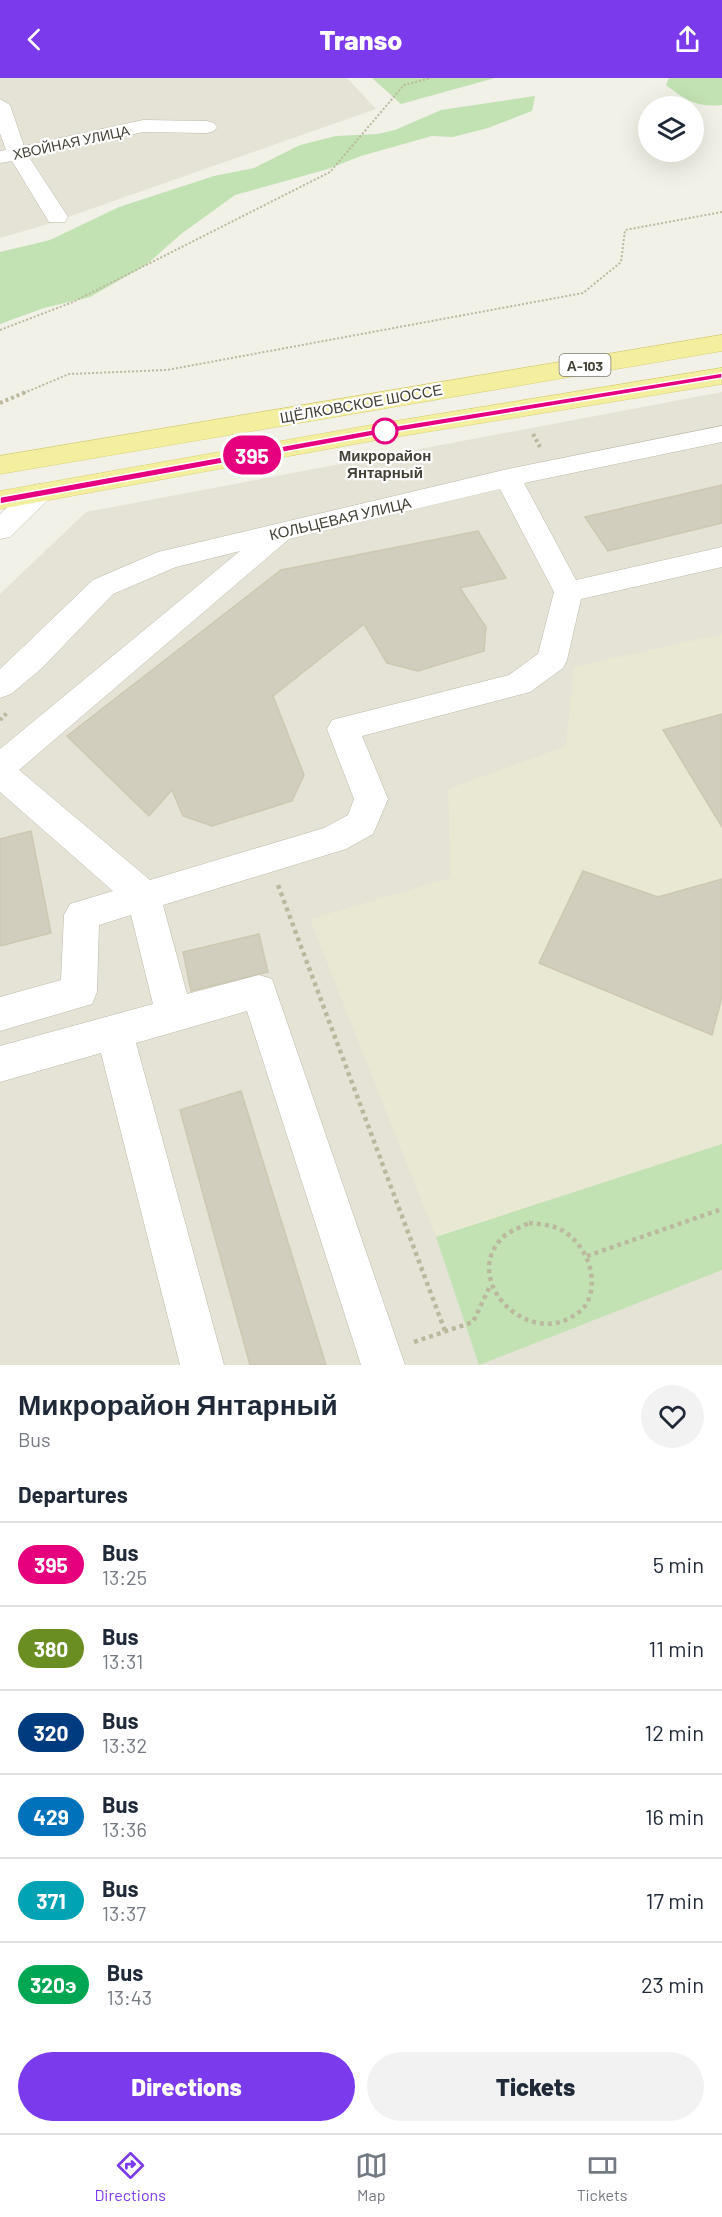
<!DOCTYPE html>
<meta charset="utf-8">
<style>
:root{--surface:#fff;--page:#f2f2f3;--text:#1f2937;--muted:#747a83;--line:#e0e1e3;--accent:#7c3aed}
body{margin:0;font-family:Barlow,sans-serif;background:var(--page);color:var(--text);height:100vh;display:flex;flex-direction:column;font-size:22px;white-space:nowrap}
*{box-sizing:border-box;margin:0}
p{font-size:20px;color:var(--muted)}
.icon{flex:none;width:33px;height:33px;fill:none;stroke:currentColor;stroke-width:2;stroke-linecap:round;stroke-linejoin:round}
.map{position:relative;height:1287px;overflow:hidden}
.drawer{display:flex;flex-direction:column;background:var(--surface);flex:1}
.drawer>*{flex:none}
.badge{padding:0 12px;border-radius:20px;font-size:21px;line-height:39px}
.tools{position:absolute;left:638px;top:18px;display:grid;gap:12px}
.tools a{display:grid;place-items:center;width:66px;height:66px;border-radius:50%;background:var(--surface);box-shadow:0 6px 24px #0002;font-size:30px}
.map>.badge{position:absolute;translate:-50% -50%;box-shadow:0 0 0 3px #fff}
h2{padding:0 18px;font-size:22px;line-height:54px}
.round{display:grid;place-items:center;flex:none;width:63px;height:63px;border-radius:32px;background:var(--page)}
.summary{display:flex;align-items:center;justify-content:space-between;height:102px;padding:0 18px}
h1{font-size:28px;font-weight:800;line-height:45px}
.action{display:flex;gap:12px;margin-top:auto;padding:12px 18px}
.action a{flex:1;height:69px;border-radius:36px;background:var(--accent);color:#fff;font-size:24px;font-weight:800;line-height:69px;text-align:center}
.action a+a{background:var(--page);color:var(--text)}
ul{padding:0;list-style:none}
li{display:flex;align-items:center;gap:18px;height:84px;padding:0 18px;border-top:2px solid var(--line)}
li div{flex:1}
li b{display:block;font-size:22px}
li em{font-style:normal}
li .badge{min-width:66px;font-weight:700;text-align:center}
header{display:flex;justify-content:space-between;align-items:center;height:78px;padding:0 18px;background:var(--accent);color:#fff;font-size:27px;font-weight:800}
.menu{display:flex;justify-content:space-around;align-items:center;height:84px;border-top:2px solid var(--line);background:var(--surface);font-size:16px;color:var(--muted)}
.menu a{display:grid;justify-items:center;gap:3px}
.menu .on{color:var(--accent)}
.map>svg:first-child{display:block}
</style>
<header><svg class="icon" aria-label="back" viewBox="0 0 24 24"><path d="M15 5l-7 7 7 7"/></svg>Transo<svg class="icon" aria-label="share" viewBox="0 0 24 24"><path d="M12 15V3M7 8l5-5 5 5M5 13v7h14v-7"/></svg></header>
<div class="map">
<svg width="722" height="1287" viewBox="0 0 722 1287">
<rect width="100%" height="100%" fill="#f1f1e7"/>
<!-- residential -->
<g fill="#e5e3d5">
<polygon points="0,0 347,0 376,31 48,146 0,160"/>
<polygon points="722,314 722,1287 0,1287 0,516 86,434"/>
</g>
<!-- education -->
<polygon fill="#e9e8d2" points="722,556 722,1066 436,1159 310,841 451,800 448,711 566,668 574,589"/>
<!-- green -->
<g fill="#c2e2b3">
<polygon points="372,0 495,0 401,26"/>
<path d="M669,0H722V27C698,30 685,22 666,7Z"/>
<polygon points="535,18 532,33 488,50 453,59 432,58 361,78 328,91 235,117 181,156 146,187 90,219 44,230 0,246 0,174 50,162 119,129 214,98 254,90 300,67 336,58 377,56 395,52 441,32"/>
<polygon points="722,1066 722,1192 479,1287 436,1159"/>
</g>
<!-- building -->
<g fill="#d2cebd" stroke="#ccc8b1" stroke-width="1.5">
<polygon points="722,407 722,445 608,473 585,439"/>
<polygon points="478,453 506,500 460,510 486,549 484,573 418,593 387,585 364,546 273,618 304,697 292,723 212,748 183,738 172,712 149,738 67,658 281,492"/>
<polygon points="722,636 722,749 663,652"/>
<polygon points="31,753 51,855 0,868 0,761"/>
<polygon points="583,793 658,819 722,801 722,919 712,957 539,885"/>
<polygon points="259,856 268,894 191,913 183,874"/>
<polygon points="241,1013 326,1287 250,1287 180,1032"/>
</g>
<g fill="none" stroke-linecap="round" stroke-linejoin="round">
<defs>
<g id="minor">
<polygon points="0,21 10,27 24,68 143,42 207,43 214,45 217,49 214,53 207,55 143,54 29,79 68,139 65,144 49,144 12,83 0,85 0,73 6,72 0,55"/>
<path d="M722,348V364L524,405L576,502L722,469V489L581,521L567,582L563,590L530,614L362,658L388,721L373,756L346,771L163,827L187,916L259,897L272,901L405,1287H361L247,933L136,965L224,1287H180L101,975L0,1004V968L153,926L131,837L99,847L97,914L92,926L0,953V919L61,902L64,837L70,826L113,813L0,714V671L240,473L176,489L113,516L42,590L11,616L0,620V591L93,502L158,474L508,391ZM500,411L554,514L538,576L509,597L332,642L327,651L354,721L348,737L324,750L150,802L19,692L289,461Z"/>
<polygon points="39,406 49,409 52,415 49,421 10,459 0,461 0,436 29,409"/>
</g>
<g id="major">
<polygon points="722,257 722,273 0,396 0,378"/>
<polygon points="722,290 722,306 377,362 0,431 0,413 377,346"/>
</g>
</defs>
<!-- minor casing -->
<use href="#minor" stroke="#bcbaaa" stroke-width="1"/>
<!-- major casing -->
<use href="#major" stroke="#d7cf6f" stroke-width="1"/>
<!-- path-far2 -->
<g stroke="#bcb89d" stroke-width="2" stroke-dasharray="2 2" stroke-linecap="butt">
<polyline points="0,252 73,224 330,94 404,7 431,0"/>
<polyline points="24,315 69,296 167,292 583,215 621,184 625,152 722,134"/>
</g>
<!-- path-far1 -->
<g stroke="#bcb89d" stroke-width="4" stroke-dasharray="3 3" stroke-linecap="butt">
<polyline points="0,325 28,313"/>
<polyline points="533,356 540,369"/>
<polyline points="0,642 8,634"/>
</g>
<!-- path -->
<g stroke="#bcb89d" stroke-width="4.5" stroke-dasharray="4 4" stroke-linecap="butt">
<polyline points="278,807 445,1253"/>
<path d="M529,1145C539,1146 551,1147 560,1151C583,1163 597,1193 590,1217C587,1229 580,1234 570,1240C524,1265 463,1203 501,1161C507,1154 521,1149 529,1145Z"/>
<polyline points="587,1178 722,1131"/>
<polyline points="414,1264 473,1244 489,1210"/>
</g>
<!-- minor -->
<use href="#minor" fill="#fff" fill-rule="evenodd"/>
<!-- major -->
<use href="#major" fill="#f4ef9e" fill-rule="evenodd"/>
</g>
<!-- line -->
<polygon fill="#e6007e" stroke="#fff" stroke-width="1.5" points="722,295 722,300 377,357 0,426 0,419 377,351"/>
<!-- markers -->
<circle fill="#fff" stroke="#e6007e" stroke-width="3" cx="385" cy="353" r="12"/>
<g text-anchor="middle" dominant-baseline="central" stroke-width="4.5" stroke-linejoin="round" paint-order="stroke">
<!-- far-street labels -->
<g font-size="14" fill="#444237" stroke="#fff">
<text transform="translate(71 64) rotate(-12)">ХВОЙНАЯ УЛИЦА</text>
</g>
<!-- shield labels -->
<rect fill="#fff" stroke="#7c7b73" stroke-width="1.5" x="559.5" y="276" width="51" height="22" rx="4.5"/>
<g font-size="14" font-weight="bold" fill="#444237">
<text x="585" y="287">А-103</text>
</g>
<!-- street labels -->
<g font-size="15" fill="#444237" stroke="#fff">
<text transform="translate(361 325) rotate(-10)">ЩЁЛКОВСКОЕ ШОССЕ</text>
<text transform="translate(340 440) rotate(-13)">КОЛЬЦЕВАЯ УЛИЦА</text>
</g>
<!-- stop labels -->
<g font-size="15" font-weight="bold" fill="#444237" stroke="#fff">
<text x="385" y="377">Микрорайон<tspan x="385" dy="17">Янтарный</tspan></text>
</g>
</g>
</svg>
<div class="tools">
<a><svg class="icon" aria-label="layers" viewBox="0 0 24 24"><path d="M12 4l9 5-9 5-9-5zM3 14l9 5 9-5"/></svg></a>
</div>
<b class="badge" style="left:252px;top:377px;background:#e6007e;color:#fff">395</b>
</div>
<section class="drawer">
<div class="summary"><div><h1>Микрорайон Янтарный</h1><p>Bus</p></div><a class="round"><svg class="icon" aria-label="heart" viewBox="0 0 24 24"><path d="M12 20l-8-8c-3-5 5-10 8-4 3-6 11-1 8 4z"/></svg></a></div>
<h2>Departures</h2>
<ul>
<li><span class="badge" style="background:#e6007e;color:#fff">395</span><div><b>Bus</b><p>13:25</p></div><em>5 min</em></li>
<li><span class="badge" style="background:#6b8e23;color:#fff">380</span><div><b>Bus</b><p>13:31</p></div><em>11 min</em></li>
<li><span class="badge" style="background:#003b80;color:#fff">320</span><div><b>Bus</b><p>13:32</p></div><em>12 min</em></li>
<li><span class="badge" style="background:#0072bc;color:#fff">429</span><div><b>Bus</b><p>13:36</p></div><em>16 min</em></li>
<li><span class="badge" style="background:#00a3b4;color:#fff">371</span><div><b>Bus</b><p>13:37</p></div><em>17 min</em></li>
<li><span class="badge" style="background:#00a651;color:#fff">320э</span><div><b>Bus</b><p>13:43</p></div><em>23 min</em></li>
</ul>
<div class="action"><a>Directions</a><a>Tickets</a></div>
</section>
<nav class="menu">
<a class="on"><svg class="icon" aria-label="directions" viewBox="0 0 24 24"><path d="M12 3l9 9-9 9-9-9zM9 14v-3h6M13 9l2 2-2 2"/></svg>Directions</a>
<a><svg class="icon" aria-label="map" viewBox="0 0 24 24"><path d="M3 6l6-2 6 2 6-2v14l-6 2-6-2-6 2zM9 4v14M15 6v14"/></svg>Map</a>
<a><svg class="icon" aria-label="tickets" viewBox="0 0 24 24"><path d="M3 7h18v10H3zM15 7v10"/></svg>Tickets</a>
</nav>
